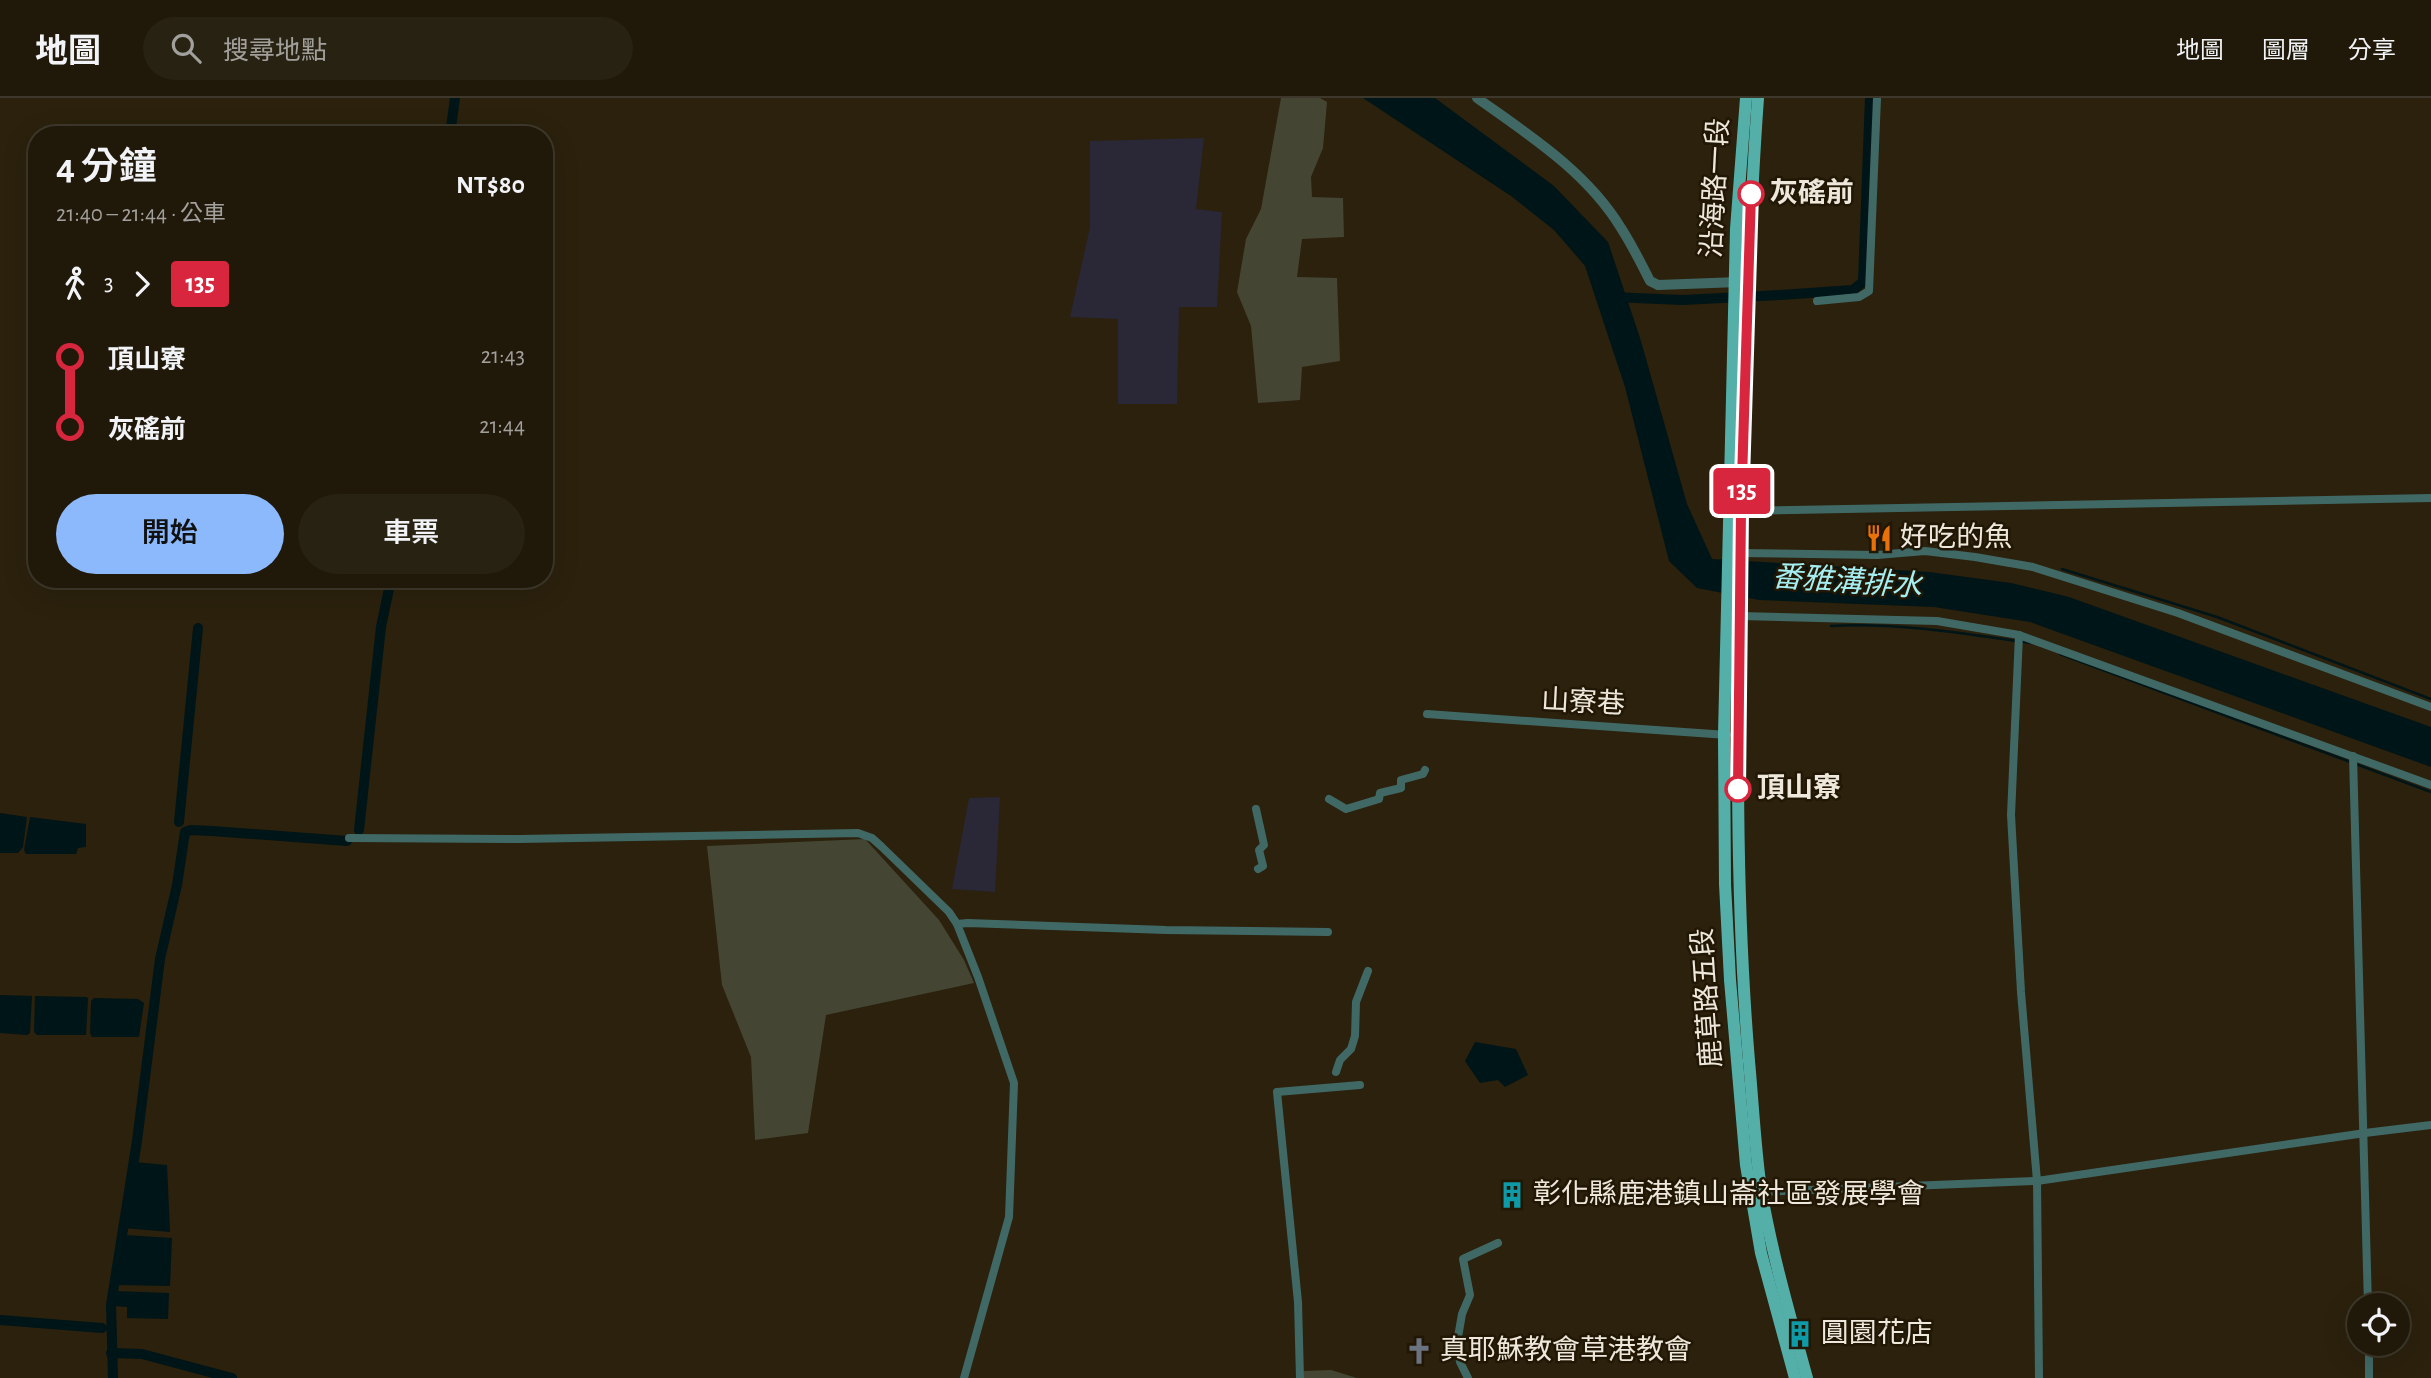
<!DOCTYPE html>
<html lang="zh-TW">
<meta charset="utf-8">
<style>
:root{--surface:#20190a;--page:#282213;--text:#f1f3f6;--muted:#a2a09c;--line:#3d382b;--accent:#8cb9fc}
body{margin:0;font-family:"Alegreya Sans","Noto Sans TC",sans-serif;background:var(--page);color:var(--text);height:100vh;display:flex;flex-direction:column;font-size:26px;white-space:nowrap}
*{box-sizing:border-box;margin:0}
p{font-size:23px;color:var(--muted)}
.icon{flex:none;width:38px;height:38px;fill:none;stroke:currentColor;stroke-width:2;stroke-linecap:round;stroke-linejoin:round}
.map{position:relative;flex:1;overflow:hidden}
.drawer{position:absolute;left:28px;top:28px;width:525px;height:462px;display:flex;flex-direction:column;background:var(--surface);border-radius:28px;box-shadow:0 7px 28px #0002,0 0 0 2px var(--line)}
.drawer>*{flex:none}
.badge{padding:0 14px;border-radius:5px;font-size:24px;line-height:46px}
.fabs{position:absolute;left:2347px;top:1195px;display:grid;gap:14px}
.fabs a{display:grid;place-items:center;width:63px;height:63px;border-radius:50%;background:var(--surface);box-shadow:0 7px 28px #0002,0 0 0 2px var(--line);font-size:35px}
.map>.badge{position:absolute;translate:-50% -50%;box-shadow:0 0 0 4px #fff}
.legs{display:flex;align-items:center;gap:10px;height:77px;padding:0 28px;font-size:23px}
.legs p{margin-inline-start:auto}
.summary{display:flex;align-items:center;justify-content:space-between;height:119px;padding:0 28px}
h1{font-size:38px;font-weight:600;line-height:52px}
.primary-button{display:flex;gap:14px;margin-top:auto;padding:14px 28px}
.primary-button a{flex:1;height:80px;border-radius:42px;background:var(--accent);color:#111;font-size:28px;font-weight:600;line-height:80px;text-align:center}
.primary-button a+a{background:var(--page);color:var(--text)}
ul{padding:0 28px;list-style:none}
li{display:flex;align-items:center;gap:24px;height:70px;font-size:26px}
li i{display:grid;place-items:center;width:10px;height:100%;margin:0 9px;background:currentColor}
li i::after{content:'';width:18px;height:18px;margin:-9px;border:5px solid;border-radius:50%;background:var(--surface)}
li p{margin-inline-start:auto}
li:first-child i{background:linear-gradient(#0000 50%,currentColor 0)}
li:last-child i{background:linear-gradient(currentColor 50%,#0000 0)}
header{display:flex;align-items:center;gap:42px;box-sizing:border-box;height:98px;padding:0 35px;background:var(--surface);border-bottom:2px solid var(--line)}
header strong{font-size:33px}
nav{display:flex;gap:38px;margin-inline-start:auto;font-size:24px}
.search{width:490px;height:63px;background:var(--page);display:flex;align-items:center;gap:18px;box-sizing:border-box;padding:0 24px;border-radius:38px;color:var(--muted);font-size:26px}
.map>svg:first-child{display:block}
</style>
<header>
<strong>地圖</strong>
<div class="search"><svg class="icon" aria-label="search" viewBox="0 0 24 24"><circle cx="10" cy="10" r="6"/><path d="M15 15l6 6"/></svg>搜尋地點</div>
<nav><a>地圖</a><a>圖層</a><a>分享</a></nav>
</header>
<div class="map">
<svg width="2431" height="1280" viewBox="0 0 2431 1280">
<rect width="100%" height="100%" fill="#2b210d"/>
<!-- industrial -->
<g fill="#2a2737">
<polygon points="1204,40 1196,111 1222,114 1217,209 1179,209 1177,306 1118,306 1118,221 1070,219 1090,129 1090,43"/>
<polygon points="1000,699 995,794 952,791 969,700"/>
</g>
<!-- green -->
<g fill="#444533">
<polygon points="1281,0 1320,0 1327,4 1323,50 1311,79 1312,99 1343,100 1344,139 1302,141 1297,179 1337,180 1340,263 1302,269 1300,302 1258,305 1251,228 1237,194 1246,141 1261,111"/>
<polygon points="865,741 939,822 964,862 974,885 826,917 808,1035 755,1042 751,959 722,887 707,748"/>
<polygon points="1331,1272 1357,1280 1304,1280 1304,1273"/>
</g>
<!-- water -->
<g fill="#001517">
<polygon points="1363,0 1435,0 1554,88 1608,144 1641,243 1687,406 1712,461 1929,474 2011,485 2069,499 2431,629 2431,669 2030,524 1934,509 1759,502 1697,490 1669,463 1625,289 1585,168 1554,132 1511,98"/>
<polygon points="0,715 27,719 23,749 18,755 0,755"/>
<polygon points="30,719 86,726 86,749 78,750 76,756 26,756 24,752"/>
<polygon points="0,897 32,898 30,935 27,937 0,935"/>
<polygon points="35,898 87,899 88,901 86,937 37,937 34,934"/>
<polygon points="94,900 138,901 144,905 139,939 92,939 90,935 91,903"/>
<polygon points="1475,944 1516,951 1528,977 1505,989 1498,982 1480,985 1465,963"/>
<polygon points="134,1064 167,1067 170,1134 124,1130"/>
<polygon points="125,1137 172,1140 170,1188 118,1187"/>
<polygon points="114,1193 169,1195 168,1221 127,1220 127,1209 113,1208"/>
</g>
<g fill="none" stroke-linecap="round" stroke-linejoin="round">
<!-- stream -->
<g stroke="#001517" stroke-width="2.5">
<polyline points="2062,471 2217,519 2431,601"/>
<path d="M1831,528C1897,524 1966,536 2031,545"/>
<polyline points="2060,556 2431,694"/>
</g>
<!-- canal -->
<g stroke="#001517" stroke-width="10">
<polyline points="450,37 455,0"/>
<polyline points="1612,199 1683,202 1780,197 1853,192 1863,184 1870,0"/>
<polyline points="179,724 198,530"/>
<polyline points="359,732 381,529 391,481"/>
<polyline points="0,1222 102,1230"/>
<polyline points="111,1255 142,1256 232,1280"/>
<polyline points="113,1280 111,1207 137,1043 160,861 177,787 185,734 191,732 212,733 347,743"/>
</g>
<!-- minor -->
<g stroke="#406965" stroke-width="8">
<polyline points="1817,203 1859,199 1869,193 1877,0"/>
<polyline points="1741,413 2431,400"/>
<polyline points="1738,455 1877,457 1925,453 1975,459 2033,469 2178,515 2431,609"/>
<polyline points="1727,515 1740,518 1937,523 2019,537 2431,687"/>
<polyline points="2019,537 2011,717 2021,894 2037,1083 2039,1280"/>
<polyline points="1427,616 1727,637"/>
<polyline points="2353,658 2368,1208"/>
<polyline points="1329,701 1346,711 1379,701 1380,695 1401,690 1401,682 1423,676 1425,672"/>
<polyline points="1256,711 1264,747 1259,752 1263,768 1258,771"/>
<polyline points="349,740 519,741 858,735 872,740 882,749 949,814 957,826 978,879 1014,985 1009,1119 964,1280"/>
<polyline points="957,826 968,825 1166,832 1328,834"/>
<polyline points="1336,974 1340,962 1351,951 1355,938 1356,904 1368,873"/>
<polyline points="1762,1094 2037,1083 2365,1035 2431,1027"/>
<polyline points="2369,1246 2369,1280"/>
<polyline points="1300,1280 1298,1204 1277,994 1360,987"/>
<polyline points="1468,1280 1460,1264 1457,1245 1462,1216 1470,1197 1463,1161 1498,1145"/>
</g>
<!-- tertiary -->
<path stroke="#406965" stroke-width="10" d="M1477,0C1529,37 1587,74 1621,130C1632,147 1641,165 1650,183L1658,187L1739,184"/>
<!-- primary -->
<g stroke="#55afa9" stroke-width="12">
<polyline points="1746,0 1736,131 1724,637 1725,786 1730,882 1746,1067 1761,1155 1795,1280"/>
<path d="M1758,0C1747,153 1745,306 1741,459C1737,627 1735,795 1749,963C1753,1006 1755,1049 1761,1092C1772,1156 1790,1218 1807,1280"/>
</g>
</g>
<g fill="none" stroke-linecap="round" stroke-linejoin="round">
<defs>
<polyline id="line-1" points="1738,691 1741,413 1751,96"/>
</defs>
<!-- line-1 casing -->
<use href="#line-1" stroke="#fff" stroke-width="16"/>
<!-- line-1 -->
<use href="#line-1" stroke="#d7263d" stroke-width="10"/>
</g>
<!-- icons -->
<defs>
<symbol id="restaurant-bare" viewBox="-9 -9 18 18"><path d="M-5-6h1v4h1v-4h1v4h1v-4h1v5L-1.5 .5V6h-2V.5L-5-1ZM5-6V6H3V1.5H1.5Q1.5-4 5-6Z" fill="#e8710a" stroke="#211704" stroke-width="2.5" paint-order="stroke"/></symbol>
<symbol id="building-bare" viewBox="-9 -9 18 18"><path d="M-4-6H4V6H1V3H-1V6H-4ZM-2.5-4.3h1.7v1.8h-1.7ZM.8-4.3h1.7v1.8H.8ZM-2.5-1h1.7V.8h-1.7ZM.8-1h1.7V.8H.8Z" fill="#0f9aa8" stroke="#211704" stroke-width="2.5" paint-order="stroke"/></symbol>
<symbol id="church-bare" viewBox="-9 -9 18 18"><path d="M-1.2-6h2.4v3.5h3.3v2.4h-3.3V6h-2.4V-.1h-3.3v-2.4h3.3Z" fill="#6b7280" stroke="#211704" stroke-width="2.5" paint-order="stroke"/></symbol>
</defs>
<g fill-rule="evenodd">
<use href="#restaurant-bare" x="1860" y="421" width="38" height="38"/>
<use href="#building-bare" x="1493" y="1078" width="38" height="38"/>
<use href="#building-bare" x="1781" y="1217" width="38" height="38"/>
<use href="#church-bare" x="1400" y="1234" width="38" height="38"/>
</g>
<!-- markers -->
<g fill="#fff" stroke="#d7263d" stroke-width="3.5">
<circle cx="1751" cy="96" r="12"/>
<circle cx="1738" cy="691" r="12"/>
</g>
<g text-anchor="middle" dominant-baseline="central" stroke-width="5" stroke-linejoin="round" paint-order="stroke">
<!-- street labels -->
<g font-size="28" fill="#eee7db" stroke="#211704">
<text transform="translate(1716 90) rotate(-87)">沿海路一段</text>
<text transform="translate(1583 605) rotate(3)">山寮巷</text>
<text transform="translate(1708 900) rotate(-94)">鹿草路五段</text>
</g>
<!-- stop labels -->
<g font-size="28" font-weight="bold" fill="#eee7db" stroke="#211704" text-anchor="start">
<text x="1770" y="96">灰磘前</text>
<text x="1757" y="691">頂山寮</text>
</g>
<!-- poi labels -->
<g font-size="28" fill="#eee7db" stroke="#211704" text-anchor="start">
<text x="1900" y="440">好吃的魚</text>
<text x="1533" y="1097">彰化縣鹿港鎮山崙社區發展學會</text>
<text x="1821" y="1236">圓園花店</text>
<text x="1440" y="1253">真耶穌教會草港教會</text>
</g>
<!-- water labels -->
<g font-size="30" font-style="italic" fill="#a5eef2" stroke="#211704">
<text transform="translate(1847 484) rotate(4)">番雅溝排水</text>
</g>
</g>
</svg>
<div class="fabs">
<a><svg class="icon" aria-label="locate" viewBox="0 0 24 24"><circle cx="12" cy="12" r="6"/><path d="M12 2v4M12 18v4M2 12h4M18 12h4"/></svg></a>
</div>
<b class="badge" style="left:1742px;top:393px;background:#d7263d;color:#fff">135</b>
<section class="drawer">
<div class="summary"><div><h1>4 分鐘</h1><p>21:40 – 21:44 · 公車</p></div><b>NT$80</b></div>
<div class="legs"><svg class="icon" aria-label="walk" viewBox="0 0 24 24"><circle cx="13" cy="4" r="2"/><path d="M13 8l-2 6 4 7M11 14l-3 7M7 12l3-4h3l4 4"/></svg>3<svg class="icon" aria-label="forward" viewBox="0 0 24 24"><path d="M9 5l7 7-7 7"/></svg><b class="badge" style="background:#d7263d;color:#fff">135</b></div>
<ul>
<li><i style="color:#d7263d"></i><b>頂山寮</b><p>21:43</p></li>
<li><i style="color:#d7263d"></i><b>灰磘前</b><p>21:44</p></li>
</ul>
<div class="primary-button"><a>開始</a><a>車票</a></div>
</section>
</div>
